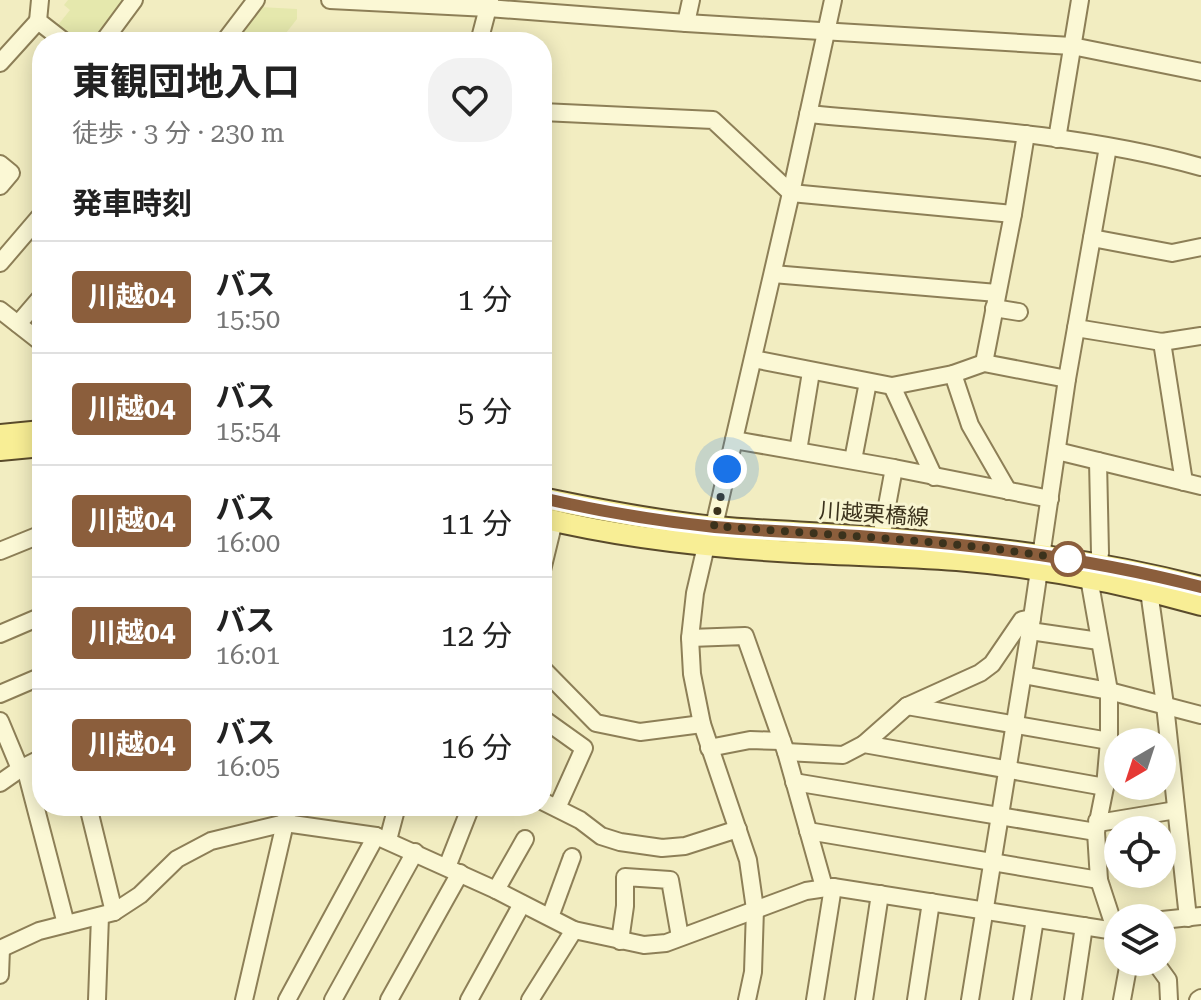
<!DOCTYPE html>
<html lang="ja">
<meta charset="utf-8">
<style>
:root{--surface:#fff;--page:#f2f2f2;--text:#222;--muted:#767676;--line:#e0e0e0}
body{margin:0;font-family:"Roboto Serif","Noto Sans JP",serif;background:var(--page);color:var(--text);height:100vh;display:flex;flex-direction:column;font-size:30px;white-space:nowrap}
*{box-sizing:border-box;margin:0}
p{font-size:26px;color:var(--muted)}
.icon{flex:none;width:44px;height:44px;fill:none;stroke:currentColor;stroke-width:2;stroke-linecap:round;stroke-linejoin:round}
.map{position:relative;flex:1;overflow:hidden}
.side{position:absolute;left:32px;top:32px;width:520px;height:784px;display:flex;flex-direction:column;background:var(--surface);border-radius:32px;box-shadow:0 4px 20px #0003}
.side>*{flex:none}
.badge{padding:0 16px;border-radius:6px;font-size:28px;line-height:52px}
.needle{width:52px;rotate:219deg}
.tools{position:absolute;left:1104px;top:728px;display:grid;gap:16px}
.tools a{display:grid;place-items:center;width:72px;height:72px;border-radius:50%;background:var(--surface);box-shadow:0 4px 20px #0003;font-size:40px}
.you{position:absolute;width:40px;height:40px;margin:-20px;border:6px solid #fff;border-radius:50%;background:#1a73e8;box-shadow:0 0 0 12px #1a73e833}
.map>.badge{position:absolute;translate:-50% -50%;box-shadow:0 0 0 4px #fff}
h2{padding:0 40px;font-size:30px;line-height:72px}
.round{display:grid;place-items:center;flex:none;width:84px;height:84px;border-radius:32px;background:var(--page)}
.headline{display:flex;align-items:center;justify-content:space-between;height:136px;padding:0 40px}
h1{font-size:38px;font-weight:700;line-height:60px}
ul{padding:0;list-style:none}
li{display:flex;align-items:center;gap:24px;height:112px;padding:0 40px;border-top:2px solid var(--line)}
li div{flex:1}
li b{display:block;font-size:30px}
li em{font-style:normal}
li .badge{min-width:88px;font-weight:700;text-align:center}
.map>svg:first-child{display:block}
</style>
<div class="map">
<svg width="1201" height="1000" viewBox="0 0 1201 1000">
<rect width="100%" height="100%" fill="#f2edc1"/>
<!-- farmland -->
<g fill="#e5e8ad">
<polygon points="68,0 126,0 96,42 79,42 58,25 70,10 64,5"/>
<polygon points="259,7 297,9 297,19 279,42 232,42"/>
</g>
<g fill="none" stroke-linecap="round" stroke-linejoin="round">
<defs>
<g id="minor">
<polyline points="40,0 38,21 65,42"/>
<polyline points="330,0 488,8 686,23 1072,46 1201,72"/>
<polyline points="686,23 691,0"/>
<polyline points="103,42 134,0"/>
<polyline points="224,42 256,0"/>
<polyline points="479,42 490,0"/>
<polyline points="0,63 38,21"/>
<polyline points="542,112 713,120 791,193 1013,214"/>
<path d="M808,114C937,126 1076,132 1201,167"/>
<polyline points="1057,139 1080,0"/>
<polyline points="0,164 11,173 0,186"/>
<polyline points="1092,238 1172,253 1201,247"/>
<polyline points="0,263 42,214"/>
<polyline points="773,274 997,293"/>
<polyline points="994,308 1019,312"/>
<polyline points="0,310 42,343"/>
<polyline points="18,324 42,296"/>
<polyline points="1076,328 1162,342 1201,336"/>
<polyline points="1162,342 1184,482"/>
<polyline points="753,359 892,386 953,374 984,363 1067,379"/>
<polyline points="984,363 1013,214 1026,134"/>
<polyline points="953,374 970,425 1008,491"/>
<polyline points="892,386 934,477"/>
<polyline points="734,440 894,468 1050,499"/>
<polyline points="798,451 811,372"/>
<polyline points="1057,451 1201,486"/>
<polyline points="853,460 868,382"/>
<polyline points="714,526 791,193 833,0"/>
<polyline points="881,538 894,468"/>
<polyline points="706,546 695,593 690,638 692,674 702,724 748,860 755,909 753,972 747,1000"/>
<polyline points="0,551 42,534"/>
<polyline points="1098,565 1100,553 1098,461"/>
<polyline points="542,570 554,521"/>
<polyline points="1089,578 1109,691 1109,741 1105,787 1096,832 1099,880 1118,938"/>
<polyline points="1149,591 1165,705 1188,918"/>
<polyline points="1030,631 1099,641"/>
<polyline points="0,634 42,616"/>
<polyline points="690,638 745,636 786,752 824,887"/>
<polyline points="542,668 596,723 640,732 702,724"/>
<polyline points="1023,675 1109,691 1201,715"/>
<polyline points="0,694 42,676"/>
<polyline points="907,706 1109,741"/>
<polyline points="542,718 584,748 557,808"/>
<polyline points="0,721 20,769"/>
<polyline points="864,744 907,706 980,673 992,664 1022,620 1032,618"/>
<polyline points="709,748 750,740 782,741"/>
<polyline points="786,752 843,755 864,744 1105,787"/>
<polyline points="25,767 66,924"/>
<polyline points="794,782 1096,832"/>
<polyline points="0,783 20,769 42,758"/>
<polyline points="542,801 580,820 601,836 620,842 662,848 685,846 738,829"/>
<polyline points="88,806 114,912"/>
<polyline points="1097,821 1104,822 1176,810"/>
<polyline points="808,831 1099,880"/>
<polyline points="388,840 397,806"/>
<polyline points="447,867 471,806"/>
<polyline points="496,890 525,839"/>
<polyline points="550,917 572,857"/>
<polyline points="1162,920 1201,916"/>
<polyline points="620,941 625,906 625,877 670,880 680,937"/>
<polyline points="0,949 39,931 114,912 140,895 177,859 211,841 285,823 376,836 496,890 574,930 644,945 666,943 806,891 833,887 1115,931"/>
<polyline points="1155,962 1168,980 1169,1000"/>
<polyline points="0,975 1,949"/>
<polyline points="97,1000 100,916"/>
<polyline points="244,1000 289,806"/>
<polyline points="287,1000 376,836"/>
<polyline points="333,1000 415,852"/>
<polyline points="389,1000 460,873"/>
<polyline points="469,1000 522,904"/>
<polyline points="530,1000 574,930"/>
<polyline points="815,1000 833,887"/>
<polyline points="864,1000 880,894"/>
<polyline points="916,1000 931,902"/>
<polyline points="970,1000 1032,618 1067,379 1108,147"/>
<polyline points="1022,1000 1035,919"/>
<polyline points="1073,1000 1084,926"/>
<polyline points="1122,1000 1129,962"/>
<polyline points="1198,1000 1201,998"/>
</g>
<g id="major">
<polyline points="0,435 42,431"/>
<polyline points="0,450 42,446"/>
<path d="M542,498C599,510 657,521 715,527C771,532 828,533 884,538C991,547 1097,560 1201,587"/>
<path d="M542,518C624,538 709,547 794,552C848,555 903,556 957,560C1040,567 1121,582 1201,605"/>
</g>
</defs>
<!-- minor casing -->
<use href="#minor" stroke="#8d7f57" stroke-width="20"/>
<!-- major casing -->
<use href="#major" stroke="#5a4b2b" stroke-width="24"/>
<!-- minor -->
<use href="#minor" stroke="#fbf8d5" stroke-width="16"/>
<!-- major -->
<use href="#major" stroke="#f8ee95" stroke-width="20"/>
</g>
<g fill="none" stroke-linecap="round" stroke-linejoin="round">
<defs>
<path id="line" d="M542,498C599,511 657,521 715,527C771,532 828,533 884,538C991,546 1097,560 1201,587"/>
</defs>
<!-- line casing -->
<use href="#line" stroke="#fff" stroke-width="18"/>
<!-- line -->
<use href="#line" stroke="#8b5e3c" stroke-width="12"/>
<!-- walk -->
<path stroke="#3b321c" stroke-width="8" stroke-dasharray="0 14.4" d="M727,469L714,526C832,536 952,539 1069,560L1068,559"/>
</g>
<!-- markers -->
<circle fill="#fff" stroke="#8b5e3c" stroke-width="4" cx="1068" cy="559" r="16"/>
<g text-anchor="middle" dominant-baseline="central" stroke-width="6" stroke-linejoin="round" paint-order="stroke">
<!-- street labels -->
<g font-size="22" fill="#3b321c" stroke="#f8f5d1">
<text transform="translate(874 514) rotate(4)">川越栗橋線</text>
</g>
</g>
</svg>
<div class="tools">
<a><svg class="needle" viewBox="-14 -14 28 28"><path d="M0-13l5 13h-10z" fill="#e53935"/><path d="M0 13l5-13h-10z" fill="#767676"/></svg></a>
<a><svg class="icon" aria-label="locate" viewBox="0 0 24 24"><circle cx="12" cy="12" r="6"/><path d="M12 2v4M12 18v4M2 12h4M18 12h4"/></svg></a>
<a><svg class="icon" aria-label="layers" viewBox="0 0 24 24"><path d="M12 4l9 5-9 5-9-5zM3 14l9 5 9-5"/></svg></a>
</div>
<div class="you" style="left:727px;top:469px"></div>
<section class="side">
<div class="headline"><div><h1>東観団地入口</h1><p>徒歩 · 3 分 · 230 m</p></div><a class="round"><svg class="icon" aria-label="heart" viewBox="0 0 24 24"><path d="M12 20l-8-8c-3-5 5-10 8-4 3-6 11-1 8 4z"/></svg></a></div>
<h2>発車時刻</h2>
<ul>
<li><span class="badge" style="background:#8b5e3c;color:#fff">川越04</span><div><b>バス</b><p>15:50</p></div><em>1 分</em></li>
<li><span class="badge" style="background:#8b5e3c;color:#fff">川越04</span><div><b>バス</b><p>15:54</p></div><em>5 分</em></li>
<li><span class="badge" style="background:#8b5e3c;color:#fff">川越04</span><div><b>バス</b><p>16:00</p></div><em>11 分</em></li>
<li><span class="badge" style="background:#8b5e3c;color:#fff">川越04</span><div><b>バス</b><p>16:01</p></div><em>12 分</em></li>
<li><span class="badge" style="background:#8b5e3c;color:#fff">川越04</span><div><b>バス</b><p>16:05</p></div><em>16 分</em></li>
</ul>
</section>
</div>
